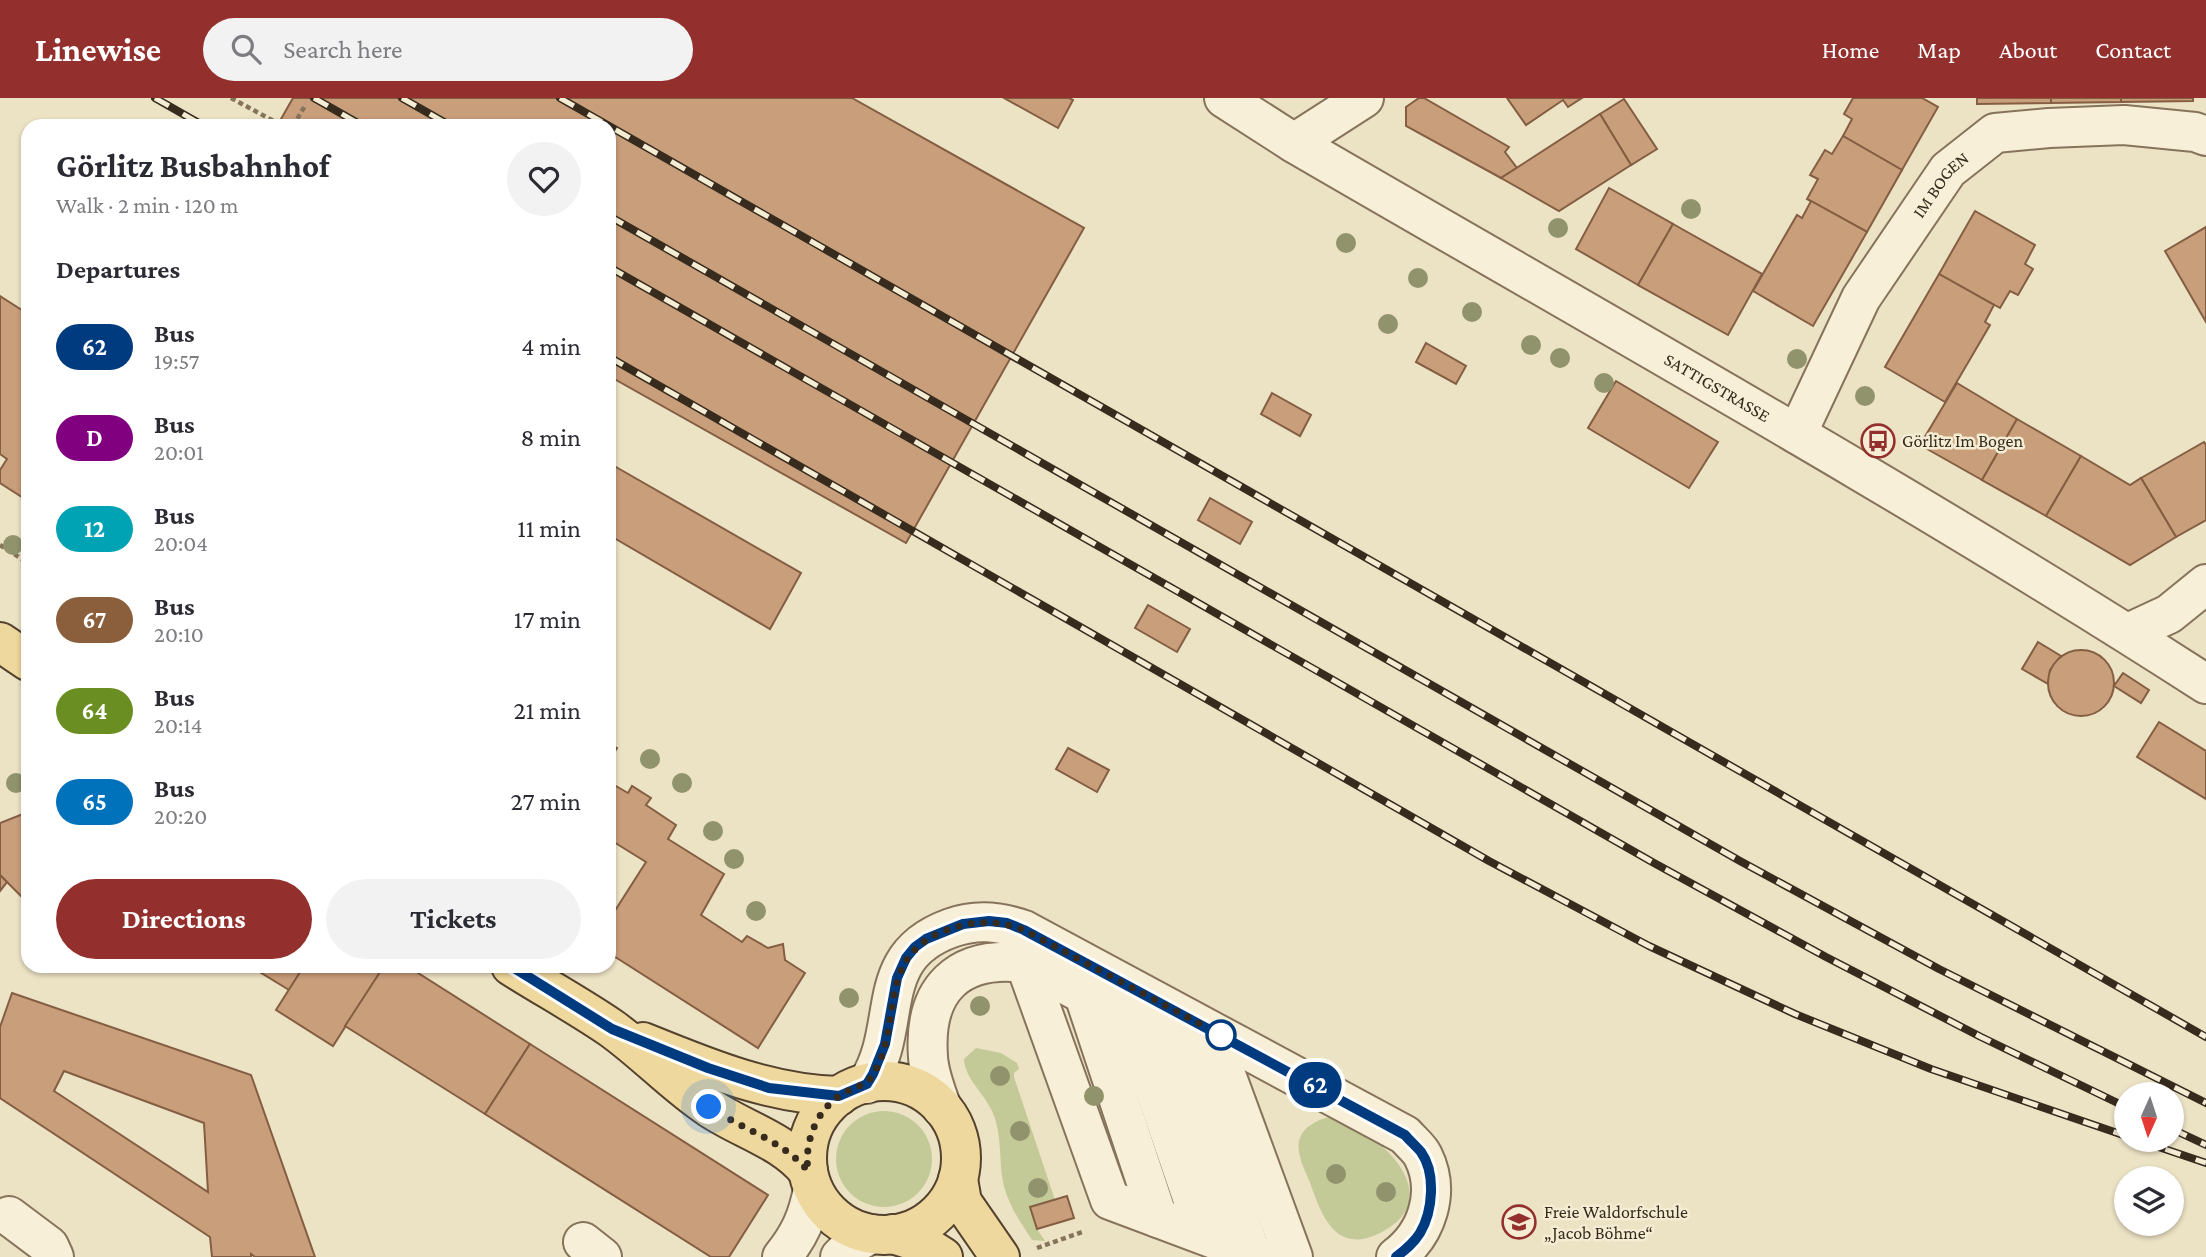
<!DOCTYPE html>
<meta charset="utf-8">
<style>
:root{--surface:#fff;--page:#f2f2f3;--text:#2b2b33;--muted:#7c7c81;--accent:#93302d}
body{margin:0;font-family:"Crimson Pro",serif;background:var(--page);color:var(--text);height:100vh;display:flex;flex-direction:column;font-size:26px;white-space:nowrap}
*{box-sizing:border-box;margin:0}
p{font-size:23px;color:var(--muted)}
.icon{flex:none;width:38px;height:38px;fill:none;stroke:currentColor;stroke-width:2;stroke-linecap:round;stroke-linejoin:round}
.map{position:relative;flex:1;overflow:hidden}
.sheet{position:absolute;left:21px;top:21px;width:595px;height:854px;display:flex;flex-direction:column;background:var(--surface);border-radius:21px;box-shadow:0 2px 5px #0004}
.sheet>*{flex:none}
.badge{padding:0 14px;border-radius:23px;font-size:24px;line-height:46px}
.needle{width:46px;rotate:183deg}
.fabs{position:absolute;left:2114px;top:984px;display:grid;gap:14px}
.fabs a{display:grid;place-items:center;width:70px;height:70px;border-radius:50%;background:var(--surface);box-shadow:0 2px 5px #0004;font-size:35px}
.you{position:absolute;width:35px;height:35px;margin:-18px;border:5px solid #fff;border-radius:50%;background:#1a73e8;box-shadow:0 0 0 10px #1a73e833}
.map>.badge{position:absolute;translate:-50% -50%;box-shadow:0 0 0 4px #fff}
h2{padding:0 35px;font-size:26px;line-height:63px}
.round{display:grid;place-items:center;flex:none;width:74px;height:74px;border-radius:37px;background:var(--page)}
.head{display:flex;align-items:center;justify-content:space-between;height:119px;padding:0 35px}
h1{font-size:33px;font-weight:700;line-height:52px}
.cta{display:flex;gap:14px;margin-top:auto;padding:14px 35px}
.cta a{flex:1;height:80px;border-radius:42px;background:var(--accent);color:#fff;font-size:28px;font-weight:700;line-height:80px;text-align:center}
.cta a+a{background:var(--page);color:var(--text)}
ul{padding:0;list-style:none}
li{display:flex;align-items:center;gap:21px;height:91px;padding:0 35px}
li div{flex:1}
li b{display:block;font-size:26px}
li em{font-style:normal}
li .badge{min-width:77px;font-weight:700;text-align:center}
header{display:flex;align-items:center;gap:42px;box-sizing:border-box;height:98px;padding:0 35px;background:var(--accent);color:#fff}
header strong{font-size:33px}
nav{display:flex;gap:38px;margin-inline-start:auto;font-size:24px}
.search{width:490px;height:63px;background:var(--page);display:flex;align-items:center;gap:18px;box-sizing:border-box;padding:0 24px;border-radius:38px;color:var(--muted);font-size:26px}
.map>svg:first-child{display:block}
</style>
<header>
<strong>Linewise</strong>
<div class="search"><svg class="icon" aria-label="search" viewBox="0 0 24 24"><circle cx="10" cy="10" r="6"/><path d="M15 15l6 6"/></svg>Search here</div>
<nav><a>Home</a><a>Map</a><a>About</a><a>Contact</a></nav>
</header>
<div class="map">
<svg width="2206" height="1159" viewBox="0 0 2206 1159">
<rect width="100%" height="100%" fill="#ece2c4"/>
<!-- green -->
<g fill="#c3ca98">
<path d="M976,950L1001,955L1017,965L1019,971L1014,975V979L1055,1102L1031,1110L1037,1131L1045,1143L1032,1142C1021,1125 1009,1108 1004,1088C998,1063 1003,1037 992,1013C984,995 965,981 964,961Z"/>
<circle cx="884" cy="1061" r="48"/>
<path d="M1329,1019C1340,1021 1349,1026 1358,1031C1399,1054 1439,1106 1380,1135C1334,1158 1321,1115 1309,1082C1304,1070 1295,1053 1300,1040C1304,1028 1318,1022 1329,1019Z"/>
</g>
<!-- building -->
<g fill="#c99e7b" stroke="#845e42" stroke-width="2" fill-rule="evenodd">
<polygon points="293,0 852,0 1084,130 906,445 609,278 609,28 277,28"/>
<polygon points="1004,0 1069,0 1073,2 1058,30"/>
<polygon points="1419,0 1424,0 1509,49 1505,54 1517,70 1501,80 1406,28 1406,9"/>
<polygon points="1507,0 1582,0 1568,9 1563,2 1526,27"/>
<polygon points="1853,0 1922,0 1938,9 1902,72 1843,38 1852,21 1844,16"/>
<polygon points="1977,0 2051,0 2051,5 1977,6"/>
<polygon points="2051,0 2121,0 2121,4 2051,5"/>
<polygon points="2121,0 2193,0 2193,3 2121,4"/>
<polygon points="1624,1 1657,51 1631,67 1600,16"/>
<polygon points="1600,16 1631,67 1559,113 1501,80"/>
<polygon points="1843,38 1902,72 1867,134 1807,101 1818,81 1810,77 1825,52 1832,56"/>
<polygon points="1609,90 1673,126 1638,187 1576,151"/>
<polygon points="1811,103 1867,134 1813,228 1753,193 1797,117 1802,120"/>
<polygon points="1975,113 2035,147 2025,166 2033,171 2018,197 2010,193 2000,210 1939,176"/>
<polygon points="1673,126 1762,176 1728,237 1638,187"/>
<polygon points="2206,129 2206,224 2165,153"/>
<polygon points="1939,176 1994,207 1985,224 1990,227 1945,304 1885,269"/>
<polygon points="0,198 28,216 28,403 0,385 0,372 7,361 0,356"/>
<polygon points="1426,245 1466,268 1456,286 1416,264"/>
<polygon points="1616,283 1718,344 1689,390 1588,330"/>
<polygon points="1957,285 2017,321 1982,382 1920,347"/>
<polygon points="1272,295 1311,317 1300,338 1261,316"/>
<polygon points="2017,321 2081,358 2046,418 1982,382"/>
<polygon points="2204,344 2206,347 2206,422 2176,439 2141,380"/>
<polygon points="2081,358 2130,387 2141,380 2176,439 2130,467 2046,418"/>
<polygon points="609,365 801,475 770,531 609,437"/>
<polygon points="1210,400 1252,424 1240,446 1198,422"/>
<polygon points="1148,507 1190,531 1177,554 1135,530"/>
<polygon points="2038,544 2061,558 2050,572 2048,586 2022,571"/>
<circle cx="2081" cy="585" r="33"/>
<polygon points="2123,575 2149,592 2141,605 2114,588"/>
<polygon points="2159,624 2206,653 2206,701 2137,659"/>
<polygon points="609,645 617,650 609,663"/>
<polygon points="1068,650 1109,672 1097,694 1056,671"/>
<polygon points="609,684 628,695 632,688 651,700 646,707 676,727 668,741 724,776 701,817 742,844 747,838 768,850 783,846 785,862 805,875 758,950 609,855 609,822 646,764 609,741"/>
<polygon points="28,714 28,805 0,777 0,725"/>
<polygon points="0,777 7,784 0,793"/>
<polygon points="250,868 304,868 289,892"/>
<polygon points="304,868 384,868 333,948 276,912"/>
<polygon points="384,868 407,868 530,946 485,1016 345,928"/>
<path d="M12,895L251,977L315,1159H255L251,1156V1159H212L210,1139L0,1000V929ZM64,973L204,1025L208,1094L54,993Z"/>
<polygon points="530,946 768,1097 729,1159 711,1159 485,1016"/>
<polygon points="1067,1098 1074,1120 1037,1131 1030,1109"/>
</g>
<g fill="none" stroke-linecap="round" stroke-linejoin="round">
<defs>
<g id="minor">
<path id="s1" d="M1224,0L1294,45C1600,223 1909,395 2206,586"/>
<polyline points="1294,45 1364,0"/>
<path id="s2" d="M1797,336L1861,200L1948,72L1995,35L2049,30L2124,27L2195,34L2206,38"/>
<polyline points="2128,535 2169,516 2206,486"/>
<polyline points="1025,865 1110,1102 1262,1159"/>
<polyline points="1084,897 1158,1120"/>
<polyline points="1131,922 1205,1137"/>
<polyline points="1178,946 1251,1155"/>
<path d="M867,986C905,927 870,859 951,830C976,821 999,823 1024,832L1405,1037C1411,1044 1419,1050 1423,1058C1441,1094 1427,1136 1396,1159"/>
<path d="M942,1010C936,994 929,976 928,959C923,891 958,857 1025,865L1224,971L1293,1159"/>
<polyline points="9,1118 49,1148 54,1159"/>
<polyline points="583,1144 602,1159"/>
<path d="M782,1159C800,1137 808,1118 813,1091"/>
<polyline points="840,1159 853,1146 871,1136"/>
</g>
<g id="major">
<polyline points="0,544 28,563"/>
<path d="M511,868C544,889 579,908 611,930C646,955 675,987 710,1010C743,1032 783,1042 808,1073"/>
<path d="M643,944C707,970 769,996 839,998"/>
<circle cx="884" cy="1060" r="77"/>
<polyline points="958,1081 962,1104 1000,1159"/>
<polyline points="893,1136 921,1145 943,1159"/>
</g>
</defs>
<!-- minor casing -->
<use href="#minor" stroke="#86735b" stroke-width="42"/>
<!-- major casing -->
<use href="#major" stroke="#54422f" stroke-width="42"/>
<!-- path -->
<g stroke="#86735b" stroke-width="4.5" stroke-dasharray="5 3.5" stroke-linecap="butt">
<polyline points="231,0 283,28"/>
<polyline points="293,28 306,6"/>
<polyline points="0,447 28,465"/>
<polyline points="1037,1150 1085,1133"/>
</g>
<!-- minor -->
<use href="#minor" stroke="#f7efd7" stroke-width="38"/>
<!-- major -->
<use href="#major" stroke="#eed89d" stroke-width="38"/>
<defs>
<g id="rail">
<polyline points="155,0 204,28"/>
<polyline points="314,0 363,28"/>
<polyline points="402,0 451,28"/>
<polyline points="560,0 2206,939"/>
<polyline points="609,118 1740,763 1939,871 2206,1005"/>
<polyline points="609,169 1654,765 1826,859 1981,939 2126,1009"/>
<polyline points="609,259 1489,763 1649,848 1795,916 1931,971 2126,1038"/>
<polyline points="2172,1031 2206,1047"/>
<polyline points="2135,1041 2206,1065"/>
</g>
</defs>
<!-- rail casing -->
<use href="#rail" stroke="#372b1e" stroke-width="8"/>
<!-- rail -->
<use href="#rail" stroke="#f4ecd3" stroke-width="5" stroke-dasharray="16" stroke-linecap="butt"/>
</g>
<!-- trees -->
<g fill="#91936d">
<circle cx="1691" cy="111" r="10"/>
<circle cx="1558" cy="130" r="10"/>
<circle cx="1346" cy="145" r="10"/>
<circle cx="1418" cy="180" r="10"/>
<circle cx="1472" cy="214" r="10"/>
<circle cx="1388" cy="226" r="10"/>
<circle cx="1531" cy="247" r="10"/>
<circle cx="1560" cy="260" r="10"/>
<circle cx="1797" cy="261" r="10"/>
<circle cx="1604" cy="285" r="10"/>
<circle cx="1865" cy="298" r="10"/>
<circle cx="13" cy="447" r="10"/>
<circle cx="650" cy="661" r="10"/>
<circle cx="16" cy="685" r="10"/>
<circle cx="682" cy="685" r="10"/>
<circle cx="713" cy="733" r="10"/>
<circle cx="734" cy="761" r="10"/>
<circle cx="756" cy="813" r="10"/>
<circle cx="849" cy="900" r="10"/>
<circle cx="980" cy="908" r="10"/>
<circle cx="1000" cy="978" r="10"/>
<circle cx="1094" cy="998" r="10"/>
<circle cx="1020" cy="1033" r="10"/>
<circle cx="1336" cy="1076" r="10"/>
<circle cx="1038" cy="1090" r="10"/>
<circle cx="1386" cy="1094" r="10"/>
</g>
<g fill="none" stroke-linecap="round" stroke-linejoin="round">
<defs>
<path id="line" d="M511,868L612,931L708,970L769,990L839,998L867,986L873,976L885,946L897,880L906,860L915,849L926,841L963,826L989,823L1007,825L1024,832L1405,1037C1410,1043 1416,1048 1421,1054C1436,1075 1433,1113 1420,1135C1414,1145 1405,1152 1396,1159"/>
</defs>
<!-- line casing -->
<use href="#line" stroke="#fff" stroke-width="16"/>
<!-- line -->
<use href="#line" stroke="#003b80" stroke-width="10"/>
<!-- walk -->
<path stroke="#372b1e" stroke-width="7" stroke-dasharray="0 12.6" d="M709,1009C742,1031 782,1042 808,1073C804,1043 817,1010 844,995C856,988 867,988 874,975C904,922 875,858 947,832C974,822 997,822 1024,832L1221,937"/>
</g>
<!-- icons -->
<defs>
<symbol id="bus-ring" viewBox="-11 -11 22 22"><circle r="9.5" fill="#f4ecd3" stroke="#93302d" stroke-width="1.5"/><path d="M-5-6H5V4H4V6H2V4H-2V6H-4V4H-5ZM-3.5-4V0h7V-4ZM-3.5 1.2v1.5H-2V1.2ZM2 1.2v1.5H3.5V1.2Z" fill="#93302d"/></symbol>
<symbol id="school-ring" viewBox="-11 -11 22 22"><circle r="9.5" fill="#f4ecd3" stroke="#93302d" stroke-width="1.5"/><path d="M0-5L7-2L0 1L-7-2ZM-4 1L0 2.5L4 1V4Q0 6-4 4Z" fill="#93302d"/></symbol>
</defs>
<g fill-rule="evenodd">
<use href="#bus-ring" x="1859" y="324" width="38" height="38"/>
<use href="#school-ring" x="1500" y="1105" width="38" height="38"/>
</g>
<!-- markers -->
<circle fill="#fff" stroke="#003b80" stroke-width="3.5" cx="1221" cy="937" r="14"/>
<g text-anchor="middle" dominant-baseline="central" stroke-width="5" stroke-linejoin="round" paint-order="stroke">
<!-- street labels -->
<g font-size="18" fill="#372b1e" stroke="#f4ecd3">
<text stroke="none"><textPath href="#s2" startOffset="289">IM BOGEN</textPath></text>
<text stroke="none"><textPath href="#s1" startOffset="572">SATTIGSTRASSE</textPath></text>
</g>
<!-- poi labels -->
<g font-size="18" fill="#372b1e" stroke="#f4ecd3" text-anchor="start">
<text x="1902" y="343">Görlitz Im Bogen</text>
<text x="1544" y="1114">Freie Waldorfschule<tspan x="1544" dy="21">„Jacob Böhme“</tspan></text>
</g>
</g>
</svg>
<div class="fabs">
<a><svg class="needle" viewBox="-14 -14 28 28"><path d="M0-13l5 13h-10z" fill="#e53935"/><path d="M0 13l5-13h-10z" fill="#7c7c81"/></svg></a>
<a><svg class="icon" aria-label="layers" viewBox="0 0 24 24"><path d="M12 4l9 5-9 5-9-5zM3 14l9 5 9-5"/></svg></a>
</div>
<div class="you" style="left:709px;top:1009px"></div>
<b class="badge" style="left:1315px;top:987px;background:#003b80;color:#fff">62</b>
<section class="sheet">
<div class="head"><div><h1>Görlitz Busbahnhof</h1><p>Walk · 2 min · 120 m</p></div><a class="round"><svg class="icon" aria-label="heart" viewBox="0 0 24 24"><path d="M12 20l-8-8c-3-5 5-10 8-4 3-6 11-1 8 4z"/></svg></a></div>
<h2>Departures</h2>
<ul>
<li><span class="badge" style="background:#003b80;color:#fff">62</span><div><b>Bus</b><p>19:57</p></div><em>4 min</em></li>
<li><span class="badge" style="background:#800080;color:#fff">D</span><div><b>Bus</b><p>20:01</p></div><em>8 min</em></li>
<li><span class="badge" style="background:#00a3b4;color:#fff">12</span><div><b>Bus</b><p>20:04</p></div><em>11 min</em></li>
<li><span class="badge" style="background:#8b5e3c;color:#fff">67</span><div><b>Bus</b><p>20:10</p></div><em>17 min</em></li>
<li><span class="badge" style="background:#6b8e23;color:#fff">64</span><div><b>Bus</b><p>20:14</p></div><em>21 min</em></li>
<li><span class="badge" style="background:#0072bc;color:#fff">65</span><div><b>Bus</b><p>20:20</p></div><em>27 min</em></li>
</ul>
<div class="cta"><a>Directions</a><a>Tickets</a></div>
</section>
</div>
